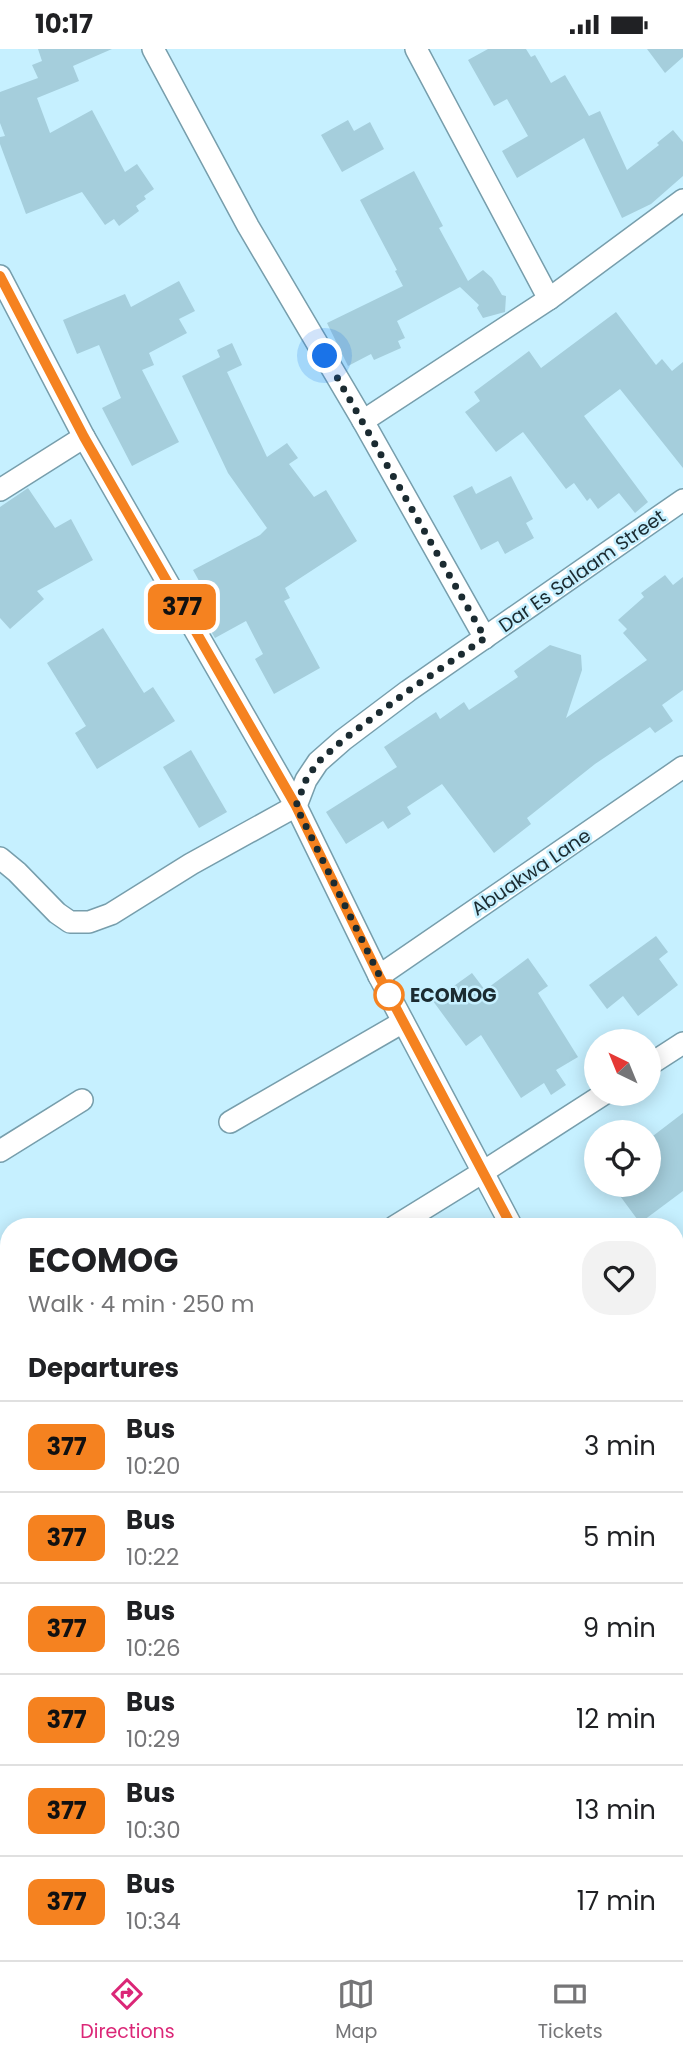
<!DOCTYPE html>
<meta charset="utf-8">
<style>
:root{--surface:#fff;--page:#f2f2f2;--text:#202124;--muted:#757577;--line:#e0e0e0;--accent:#db2777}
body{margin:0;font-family:Poppins,sans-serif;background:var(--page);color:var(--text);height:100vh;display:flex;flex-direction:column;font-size:26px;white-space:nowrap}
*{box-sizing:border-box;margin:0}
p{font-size:23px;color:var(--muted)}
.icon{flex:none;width:38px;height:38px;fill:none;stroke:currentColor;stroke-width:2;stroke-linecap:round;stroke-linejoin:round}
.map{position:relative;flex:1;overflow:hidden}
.sheet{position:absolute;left:0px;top:1169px;width:684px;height:742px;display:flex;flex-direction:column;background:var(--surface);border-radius:28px 28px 0 0;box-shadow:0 4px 18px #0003}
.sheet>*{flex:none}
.badge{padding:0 14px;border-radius:10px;font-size:24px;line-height:46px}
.needle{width:46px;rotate:317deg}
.controls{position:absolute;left:584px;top:980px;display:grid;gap:14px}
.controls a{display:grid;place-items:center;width:77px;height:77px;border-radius:50%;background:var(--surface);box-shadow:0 4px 18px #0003;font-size:35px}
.you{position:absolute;width:35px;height:35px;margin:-18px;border:5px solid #fff;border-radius:50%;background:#1a73e8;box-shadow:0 0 0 10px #1a73e833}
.map>.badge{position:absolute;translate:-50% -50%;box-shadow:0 0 0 4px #fff}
h2{padding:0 28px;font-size:26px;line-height:63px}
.round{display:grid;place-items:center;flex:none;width:74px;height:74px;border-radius:28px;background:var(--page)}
.head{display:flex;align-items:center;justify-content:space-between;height:119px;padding:0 28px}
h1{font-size:33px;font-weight:700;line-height:52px}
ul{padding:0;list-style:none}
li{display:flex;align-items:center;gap:21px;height:91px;padding:0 28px;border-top:2px solid var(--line)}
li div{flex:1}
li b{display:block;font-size:26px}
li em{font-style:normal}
li .badge{min-width:77px;font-weight:700;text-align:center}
.status{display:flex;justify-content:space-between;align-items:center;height:49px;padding:0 35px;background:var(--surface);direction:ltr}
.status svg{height:19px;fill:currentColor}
.menu{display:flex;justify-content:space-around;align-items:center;height:98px;border-top:2px solid var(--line);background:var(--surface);font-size:19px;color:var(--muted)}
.menu a{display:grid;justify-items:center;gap:4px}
.menu .current{color:var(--accent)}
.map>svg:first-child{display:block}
</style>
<div class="status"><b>10:17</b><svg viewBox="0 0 49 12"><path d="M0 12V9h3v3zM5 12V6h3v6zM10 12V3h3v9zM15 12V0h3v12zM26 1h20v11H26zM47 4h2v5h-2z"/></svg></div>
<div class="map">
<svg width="683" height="1911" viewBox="0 0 683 1911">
<rect width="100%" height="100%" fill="#c6f0ff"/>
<!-- building -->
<g fill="#a5cedc">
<polygon points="38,0 112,0 73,17 79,32 37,49 50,84 92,61 125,123 137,115 154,140 144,147 146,150 136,157 139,162 119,177 114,170 105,176 82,143 26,165 0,95 0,88 5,87 0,74 0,43 38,29 32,16 42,12"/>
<polygon points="488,0 526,0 531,8 535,6 551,34 565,26 589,67 600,62 627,121 659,96 657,94 673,81 683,93 683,127 651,155 622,169 584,89 517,129 502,102 528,87 507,50 494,57 468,11"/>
<polygon points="647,0 683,0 683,8 665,24"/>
<polygon points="348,71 354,82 370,73 384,100 342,123 321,86"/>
<polygon points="414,122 443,177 439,179 468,232 483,221 492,229 502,246 506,247 505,263 483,269 477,259 479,256 460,238 397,272 405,289 398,292 401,299 374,311 371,305 348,317 327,274 403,237 395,222 397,221 360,151"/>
<polygon points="179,232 195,262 179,270 187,284 149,304 154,316 142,321 179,393 132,417 102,359 121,349 99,296 77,305 63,271 125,245 131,258"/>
<polygon points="616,263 656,316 662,310 672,322 683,313 683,419 620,340 584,367 648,453 635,464 619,444 598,460 590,449 587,452 574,434 566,440 523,383 496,403 465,363 480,352 474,343 529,302 541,319"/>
<polygon points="232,294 242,316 227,323 267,408 287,394 298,409 289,415 314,448 326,441 357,492 285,539 290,549 284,552 320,619 274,645 255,610 263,605 246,572 215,589 200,564 213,557 193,521 260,486 267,479 228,424 182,327 220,308 217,301"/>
<polygon points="511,427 533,470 526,474 534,489 505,505 498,492 481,501 453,447 472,437 476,445"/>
<polygon points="28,439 55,479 71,470 93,511 37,542 44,550 10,580 0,569 0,458"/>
<polygon points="665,526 673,536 683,528 683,641 662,656 673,672 655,684 650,678 595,715 527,769 531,775 494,804 442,735 407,758 411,765 388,780 383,772 346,795 326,763 397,718 384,698 436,663 440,670 464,653 469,661 518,628 514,622 550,596 581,606 582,621 566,669 647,611 623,584 627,580 618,571 644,548 641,544"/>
<polygon points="103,579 144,644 153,638 175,672 97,720 75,684 86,677 47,614"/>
<polygon points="191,701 227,763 199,779 163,718"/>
<polygon points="656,887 668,903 659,910 678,936 638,967 623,947 607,960 589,936"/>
<polygon points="528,909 548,937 538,944 578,1008 556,1021 566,1036 551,1046 544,1034 521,1049 481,986 466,997 433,952 472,924 485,941"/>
<polygon points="683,1064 683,1142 640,1174 612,1136 649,1136 649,1090"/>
</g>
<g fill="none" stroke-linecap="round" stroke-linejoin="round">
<defs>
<g id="minor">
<polyline points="153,0 248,177 363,372 485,589"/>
<polyline points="416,0 549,250"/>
<polyline points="0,227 84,388 296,757 379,927 512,1178"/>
<polyline points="363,372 549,250 683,151"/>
<polyline points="0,441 84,388"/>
<polyline points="0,809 17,823 57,864 70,873 89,873 111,865 191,815 296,757 306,731 318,713 343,691 408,642 683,451"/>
<polyline points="379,927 683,718"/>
<polyline points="649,1016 683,994"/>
<polyline points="230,1073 403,973"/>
<polyline points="0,1102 82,1051"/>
<polyline points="394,1178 483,1123 604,1045"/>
<polyline points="676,1295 683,1290"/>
<polyline points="0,1402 9,1397"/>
<polyline points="676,1503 683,1520"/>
<polyline points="0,1682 9,1676"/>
<polyline points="328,1902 331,1911"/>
<polyline points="595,1902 599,1911"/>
<polyline points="78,1911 92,1902"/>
</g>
</defs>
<!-- minor casing -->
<use href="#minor" stroke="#779eac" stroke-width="24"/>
<!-- minor -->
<use href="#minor" stroke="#fff" stroke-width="21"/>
</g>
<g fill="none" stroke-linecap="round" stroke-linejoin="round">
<defs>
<polyline id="line" points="0,227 84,388 296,757 379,927 512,1178"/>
</defs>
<!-- line casing -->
<use href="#line" stroke="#fff" stroke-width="16"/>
<!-- line -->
<use href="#line" stroke="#f58220" stroke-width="10"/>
<!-- walk -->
<polyline stroke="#1b2b31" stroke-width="7" stroke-dasharray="0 12.6" points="325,307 485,589 408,642 343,691 318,713 306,731 296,757 391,950 389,946"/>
</g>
<!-- markers -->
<circle fill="#fff" stroke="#f58220" stroke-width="3.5" cx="389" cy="946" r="14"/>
<g text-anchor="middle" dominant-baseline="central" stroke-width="5" stroke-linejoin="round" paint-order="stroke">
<!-- street labels -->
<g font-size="19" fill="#1b2b31" stroke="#c6f0ff">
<text transform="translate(582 522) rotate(-35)">Dar Es Salaam Street</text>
<text transform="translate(531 823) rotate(-34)">Abuakwa Lane</text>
</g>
<!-- stop labels -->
<g font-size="19" font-weight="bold" fill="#1b2b31" stroke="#c6f0ff" text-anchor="start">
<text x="410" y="946">ECOMOG</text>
</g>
</g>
</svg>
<div class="controls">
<a><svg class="needle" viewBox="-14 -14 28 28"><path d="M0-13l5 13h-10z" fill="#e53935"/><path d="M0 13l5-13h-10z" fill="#757577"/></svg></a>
<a><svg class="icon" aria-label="locate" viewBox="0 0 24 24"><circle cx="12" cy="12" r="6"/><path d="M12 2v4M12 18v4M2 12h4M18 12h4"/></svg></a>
</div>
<div class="you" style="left:325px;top:307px"></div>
<b class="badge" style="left:182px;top:558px;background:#f58220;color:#111">377</b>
<section class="sheet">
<div class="head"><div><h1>ECOMOG</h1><p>Walk · 4 min · 250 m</p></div><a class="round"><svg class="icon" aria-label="heart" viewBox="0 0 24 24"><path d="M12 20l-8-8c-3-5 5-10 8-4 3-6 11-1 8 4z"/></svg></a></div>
<h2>Departures</h2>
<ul>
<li><span class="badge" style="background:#f58220;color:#111">377</span><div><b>Bus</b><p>10:20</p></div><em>3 min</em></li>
<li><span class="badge" style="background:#f58220;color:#111">377</span><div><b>Bus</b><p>10:22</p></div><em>5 min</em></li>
<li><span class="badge" style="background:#f58220;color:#111">377</span><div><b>Bus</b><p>10:26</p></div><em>9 min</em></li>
<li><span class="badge" style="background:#f58220;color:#111">377</span><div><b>Bus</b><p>10:29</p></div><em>12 min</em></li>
<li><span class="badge" style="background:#f58220;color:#111">377</span><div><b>Bus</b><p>10:30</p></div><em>13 min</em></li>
<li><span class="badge" style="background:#f58220;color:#111">377</span><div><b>Bus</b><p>10:34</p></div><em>17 min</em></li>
</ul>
</section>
</div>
<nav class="menu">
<a class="current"><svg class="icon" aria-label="directions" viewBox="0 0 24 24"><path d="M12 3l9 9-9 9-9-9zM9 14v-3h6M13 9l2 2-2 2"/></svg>Directions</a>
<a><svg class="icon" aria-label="map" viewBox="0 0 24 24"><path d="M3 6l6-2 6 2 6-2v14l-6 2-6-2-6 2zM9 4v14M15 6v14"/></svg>Map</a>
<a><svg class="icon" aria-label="tickets" viewBox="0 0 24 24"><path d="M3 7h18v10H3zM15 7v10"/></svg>Tickets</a>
</nav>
